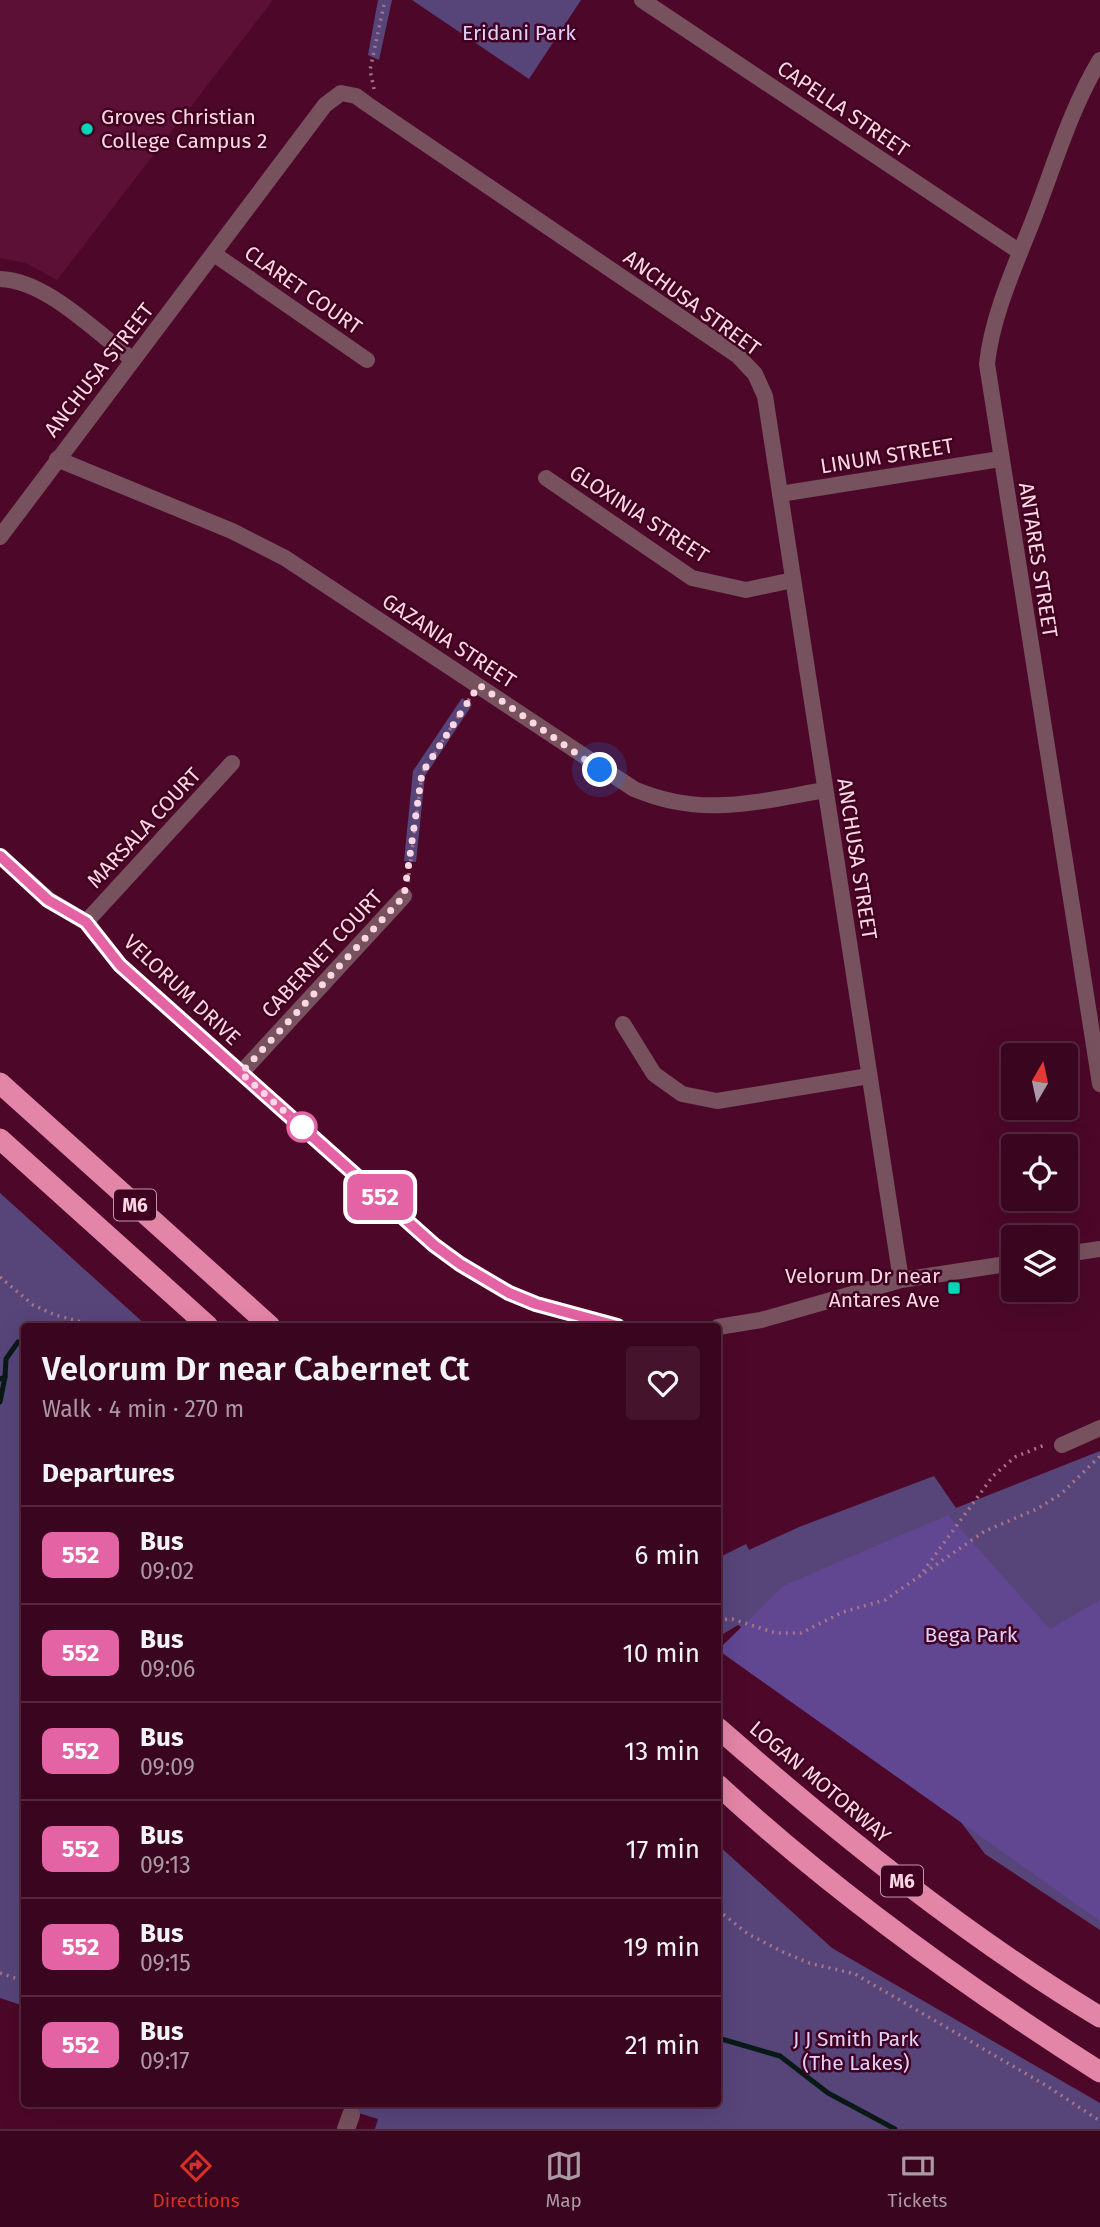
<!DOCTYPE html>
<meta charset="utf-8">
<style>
:root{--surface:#3a061f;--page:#45142c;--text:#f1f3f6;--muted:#ab99a4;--line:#54273d;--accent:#d93025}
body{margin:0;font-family:"Fira Sans",sans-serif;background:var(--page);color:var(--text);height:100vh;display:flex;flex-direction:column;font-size:26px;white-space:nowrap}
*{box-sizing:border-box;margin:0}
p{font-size:23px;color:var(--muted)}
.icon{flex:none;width:38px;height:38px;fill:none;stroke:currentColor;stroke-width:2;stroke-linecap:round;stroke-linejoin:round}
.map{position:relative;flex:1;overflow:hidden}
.panel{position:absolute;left:21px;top:1323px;width:700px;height:784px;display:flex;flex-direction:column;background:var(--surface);border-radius:7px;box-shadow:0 7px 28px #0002,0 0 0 2px var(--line)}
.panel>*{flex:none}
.badge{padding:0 14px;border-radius:10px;font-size:24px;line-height:46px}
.needle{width:46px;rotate:9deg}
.controls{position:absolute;left:1001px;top:1043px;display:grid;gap:14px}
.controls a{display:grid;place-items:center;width:77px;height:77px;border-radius:7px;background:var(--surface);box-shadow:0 7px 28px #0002,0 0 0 2px var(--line);font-size:35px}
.you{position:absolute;width:35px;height:35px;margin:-18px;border:5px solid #fff;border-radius:50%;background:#1a73e8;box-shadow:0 0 0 10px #1a73e833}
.map>.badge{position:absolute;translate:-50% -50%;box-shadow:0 0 0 4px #fff}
h2{padding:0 21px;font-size:26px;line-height:63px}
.round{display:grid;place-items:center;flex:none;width:74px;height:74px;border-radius:7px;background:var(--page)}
.head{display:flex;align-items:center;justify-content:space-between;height:119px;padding:0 21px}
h1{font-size:33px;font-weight:600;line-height:52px}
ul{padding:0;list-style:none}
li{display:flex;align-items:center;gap:21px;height:98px;padding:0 21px;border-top:2px solid var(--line)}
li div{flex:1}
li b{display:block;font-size:26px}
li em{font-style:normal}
li .badge{min-width:77px;font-weight:700;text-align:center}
.dock{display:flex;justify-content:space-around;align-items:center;height:98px;border-top:2px solid var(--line);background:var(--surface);font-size:19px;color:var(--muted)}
.dock a{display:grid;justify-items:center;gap:4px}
.dock .selected{color:var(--accent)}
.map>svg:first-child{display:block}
</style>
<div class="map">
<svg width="1100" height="2129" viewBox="0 0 1100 2129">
<rect width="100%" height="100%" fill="#4d0829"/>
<!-- built -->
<polygon fill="#5d1035" points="0,0 273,0 57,280 26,263 0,258"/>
<!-- green -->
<g fill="#57457a">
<polygon points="378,0 392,0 379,60 368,55"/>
<polygon points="412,0 581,0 529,79"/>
<polygon points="462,698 472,705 425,776 416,862 404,861 413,771"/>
<polygon points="0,1193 147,1326 24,1326 24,2006 0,1998"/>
<polygon points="1100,1451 1100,1930 985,1854 899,1740 738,1625 718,1637 718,1558 746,1544 749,1550 799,1527 934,1476 956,1508"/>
<polygon points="718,1845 832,1948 1100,2103 1100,2129 375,2129 378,2119 330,2104 718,2104"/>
</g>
<!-- forest -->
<polygon fill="#614692" points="948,1515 1050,1629 1100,1600 1100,1921 718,1650 783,1586"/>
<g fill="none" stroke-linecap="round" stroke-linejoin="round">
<!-- stream -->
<g stroke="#091a16" stroke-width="5">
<polyline points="0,1379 5,1377 6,1359 18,1342 24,1341"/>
<polyline points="0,1402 5,1377"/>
<polyline points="718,2038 780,2056 828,2093 895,2129"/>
</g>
<!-- path -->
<g stroke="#a7748a" stroke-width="3.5" stroke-dasharray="2 5" stroke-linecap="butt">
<polyline points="374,89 370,70 385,0"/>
<polyline points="408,882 422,773 470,698"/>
<polyline points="0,1277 33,1305 55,1315 98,1326"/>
<polyline points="919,1577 993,1476 1015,1457 1047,1444"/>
<polyline points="718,1620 732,1619 776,1633 801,1633 843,1612 885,1600 985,1531 1037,1509 1061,1494 1100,1456"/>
<polyline points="718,1910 748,1934 783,1952 809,1963 855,1974 1047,2086 1100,2121"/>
<polyline points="0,1973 24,1981"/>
</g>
<!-- minor -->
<g stroke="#78515e" stroke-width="16">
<polyline points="642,0 1020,252"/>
<path d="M1100,60C1071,108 1055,163 1035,215C1017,262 992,314 987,364L1100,1084"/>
<polyline points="214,254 367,360"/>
<path d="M0,279C46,280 97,333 133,360"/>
<path d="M57,459L232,531L285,558L634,789C702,818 755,802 825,790"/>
<polyline points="546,478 692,578 746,590 793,580"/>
<polyline points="780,494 1000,459"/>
<polyline points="0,537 325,105 341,93 356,96 367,104 738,356 755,374 765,396 901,1280"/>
<polyline points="0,856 48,899 86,922 120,965 434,1245 460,1264 509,1293 536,1304 618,1326"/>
<polyline points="86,922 232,763"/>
<polyline points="623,1024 654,1074 682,1094 717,1101 869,1076"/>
<polyline points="241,1073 404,896"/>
<polyline points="1066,1254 1100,1249"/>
<polyline points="718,1327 761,1320 901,1280 1013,1263"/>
<polyline points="1062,1445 1100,1428"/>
</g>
<!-- tertiary -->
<polyline stroke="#78515e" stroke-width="18" points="346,2129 351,2115"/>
<!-- motorway -->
<g stroke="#e385a7" stroke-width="21">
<polyline points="0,1083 270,1326"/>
<polyline points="0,1139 208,1326"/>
<path d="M718,1728C838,1833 963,1934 1100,2017"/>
<path d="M718,1785C835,1893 965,1986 1100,2072"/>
</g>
</g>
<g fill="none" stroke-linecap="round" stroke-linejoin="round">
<defs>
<polyline id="line" points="0,856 48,900 86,922 120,965 434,1245 460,1264 509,1293 536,1304 617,1326"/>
</defs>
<!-- line casing -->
<use href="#line" stroke="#fff" stroke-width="16"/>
<!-- line -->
<use href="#line" stroke="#e463a4" stroke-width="10"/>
<!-- walk -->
<polyline stroke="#fad7e2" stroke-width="7" stroke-dasharray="0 12.6" points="302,1127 241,1073 404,896 422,773 479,685 600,770"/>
</g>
<!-- markers -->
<g fill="#00d5b7" stroke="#410020" stroke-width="2.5">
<circle cx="87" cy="129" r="7"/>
<rect x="947" y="1281" width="14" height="14" rx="3.5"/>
</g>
<circle fill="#fff" stroke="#e463a4" stroke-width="3.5" cx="302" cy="1127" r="14"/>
<g text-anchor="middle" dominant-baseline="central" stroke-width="5" stroke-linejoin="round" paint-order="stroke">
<!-- shield labels -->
<g fill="#410020" stroke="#c296a8" stroke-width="2">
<rect x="114" y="1189.5" width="42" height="31" rx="5"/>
<rect x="881" y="1865.5" width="42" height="31" rx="5"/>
</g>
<g font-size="19" font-weight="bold" fill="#fad7e2">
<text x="135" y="1205">M6</text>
<text x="902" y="1881">M6</text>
</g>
<!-- park labels -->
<g font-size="21" fill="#ddd1fc" stroke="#410020">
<text x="519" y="33">Eridani Park</text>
<text x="971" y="1635">Bega Park</text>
<text x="856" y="2039">J J Smith Park<tspan x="856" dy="24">(The Lakes)</tspan></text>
</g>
<!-- street labels -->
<g font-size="21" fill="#fad7e2" stroke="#410020">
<text transform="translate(843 109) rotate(34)">CAPELLA STREET</text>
<text transform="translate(303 290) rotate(35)">CLARET COURT</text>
<text transform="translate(692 303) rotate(36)">ANCHUSA STREET</text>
<text transform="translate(99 370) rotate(-52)">ANCHUSA STREET</text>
<text transform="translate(887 456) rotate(-9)">LINUM STREET</text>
<text transform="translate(639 514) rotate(33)">GLOXINIA STREET</text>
<text transform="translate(1038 560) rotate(81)">ANTARES STREET</text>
<text transform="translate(449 641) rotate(33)">GAZANIA STREET</text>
<text transform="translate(144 828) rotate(-47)">MARSALA COURT</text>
<text transform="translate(857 859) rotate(81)">ANCHUSA STREET</text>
<text transform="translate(322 954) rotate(-47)">CABERNET COURT</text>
<text transform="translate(182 990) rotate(43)">VELORUM DRIVE</text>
<text transform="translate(820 1782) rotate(40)">LOGAN MOTORWAY</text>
</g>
<!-- poi labels -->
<g font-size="21" fill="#fad7e2" stroke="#410020" text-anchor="start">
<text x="101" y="117">Groves Christian<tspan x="101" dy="24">College Campus 2</tspan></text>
<text x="940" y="1276" text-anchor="end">Velorum Dr near<tspan x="940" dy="24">Antares Ave</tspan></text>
</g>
</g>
</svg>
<div class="controls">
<a><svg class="needle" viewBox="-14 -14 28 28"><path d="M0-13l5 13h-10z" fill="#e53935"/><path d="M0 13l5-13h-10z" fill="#ab99a4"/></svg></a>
<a><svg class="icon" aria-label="locate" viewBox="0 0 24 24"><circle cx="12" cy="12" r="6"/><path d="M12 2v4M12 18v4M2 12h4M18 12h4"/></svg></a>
<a><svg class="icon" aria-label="layers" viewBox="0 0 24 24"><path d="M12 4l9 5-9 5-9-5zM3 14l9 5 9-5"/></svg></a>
</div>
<div class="you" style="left:600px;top:770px"></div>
<b class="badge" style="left:380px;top:1197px;background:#e463a4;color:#fff">552</b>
<section class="panel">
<div class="head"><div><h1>Velorum Dr near Cabernet Ct</h1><p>Walk · 4 min · 270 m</p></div><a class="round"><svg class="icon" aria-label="heart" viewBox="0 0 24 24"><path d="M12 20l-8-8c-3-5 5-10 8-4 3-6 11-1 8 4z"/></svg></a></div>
<h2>Departures</h2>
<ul>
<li><span class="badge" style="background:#e463a4;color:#fff">552</span><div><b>Bus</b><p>09:02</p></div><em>6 min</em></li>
<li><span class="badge" style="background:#e463a4;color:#fff">552</span><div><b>Bus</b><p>09:06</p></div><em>10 min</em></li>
<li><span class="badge" style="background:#e463a4;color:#fff">552</span><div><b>Bus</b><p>09:09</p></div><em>13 min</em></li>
<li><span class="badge" style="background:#e463a4;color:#fff">552</span><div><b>Bus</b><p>09:13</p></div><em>17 min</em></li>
<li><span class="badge" style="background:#e463a4;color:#fff">552</span><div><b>Bus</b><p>09:15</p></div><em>19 min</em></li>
<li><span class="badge" style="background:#e463a4;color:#fff">552</span><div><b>Bus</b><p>09:17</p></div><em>21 min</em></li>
</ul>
</section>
</div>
<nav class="dock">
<a class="selected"><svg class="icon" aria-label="directions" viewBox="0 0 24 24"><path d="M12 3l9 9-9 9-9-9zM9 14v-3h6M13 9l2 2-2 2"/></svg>Directions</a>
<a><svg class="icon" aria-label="map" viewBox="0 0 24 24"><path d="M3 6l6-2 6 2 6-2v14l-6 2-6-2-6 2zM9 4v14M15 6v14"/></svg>Map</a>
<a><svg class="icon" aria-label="tickets" viewBox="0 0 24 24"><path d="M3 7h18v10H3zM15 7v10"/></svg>Tickets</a>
</nav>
